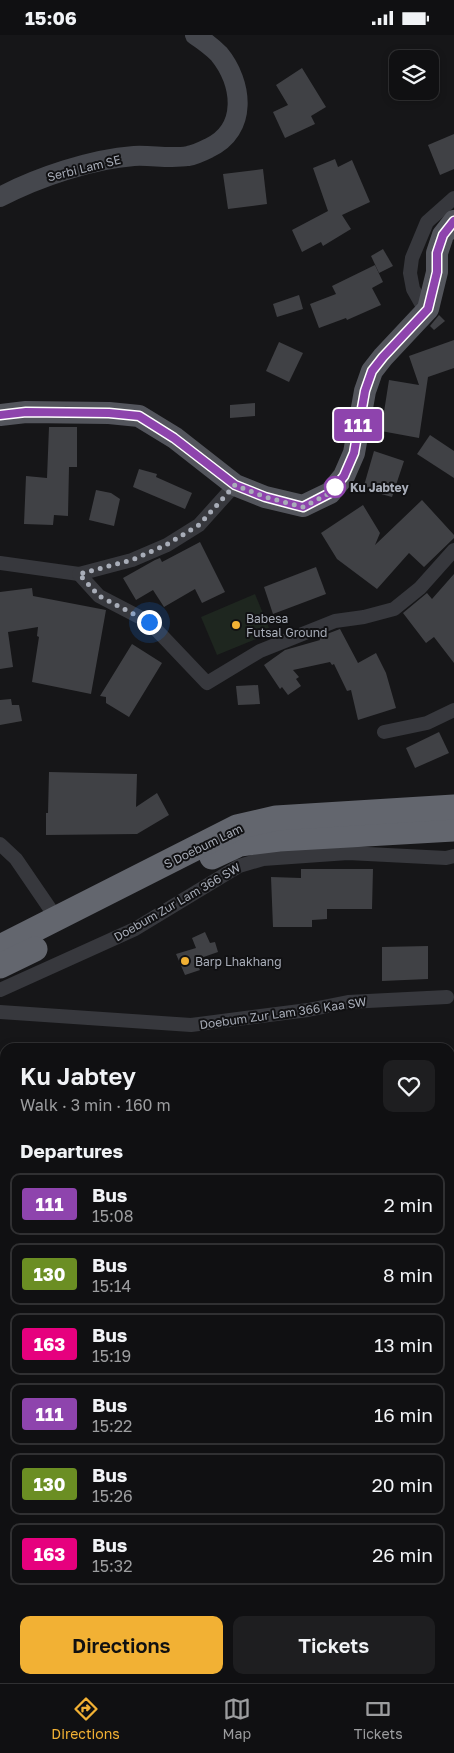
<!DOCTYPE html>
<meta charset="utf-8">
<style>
:root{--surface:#101012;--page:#1e1e20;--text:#f1f3f6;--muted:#9c9d9f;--line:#303032;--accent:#f2b134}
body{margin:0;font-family:"Golos Text",sans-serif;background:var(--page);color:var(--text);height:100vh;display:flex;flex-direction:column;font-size:19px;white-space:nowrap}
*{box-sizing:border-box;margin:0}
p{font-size:16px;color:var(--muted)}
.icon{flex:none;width:28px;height:28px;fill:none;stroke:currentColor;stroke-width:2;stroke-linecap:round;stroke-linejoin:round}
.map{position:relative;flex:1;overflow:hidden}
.drawer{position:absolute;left:0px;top:1008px;width:455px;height:641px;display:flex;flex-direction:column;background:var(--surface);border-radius:15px 15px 0 0;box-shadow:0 2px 8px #0003,0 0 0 1px var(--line)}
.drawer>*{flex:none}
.badge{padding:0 10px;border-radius:4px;font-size:18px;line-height:32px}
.tools{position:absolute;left:389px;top:15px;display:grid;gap:10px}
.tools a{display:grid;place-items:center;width:50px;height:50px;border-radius:10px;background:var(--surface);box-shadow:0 2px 8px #0003,0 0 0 1px var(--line);font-size:25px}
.you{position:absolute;width:25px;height:25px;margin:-12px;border:4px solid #fff;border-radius:50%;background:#1a73e8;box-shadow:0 0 0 8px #1a73e833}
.map>.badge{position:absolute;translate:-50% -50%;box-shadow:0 0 0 2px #fff}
h2{padding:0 20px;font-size:19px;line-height:45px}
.round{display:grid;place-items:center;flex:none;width:52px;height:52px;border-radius:10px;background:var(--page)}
.overview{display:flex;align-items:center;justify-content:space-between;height:85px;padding:0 20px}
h1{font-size:24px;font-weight:600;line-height:38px}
.action{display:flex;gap:10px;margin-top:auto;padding:10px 20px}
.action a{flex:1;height:58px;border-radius:10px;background:var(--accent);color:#111;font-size:20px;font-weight:600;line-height:58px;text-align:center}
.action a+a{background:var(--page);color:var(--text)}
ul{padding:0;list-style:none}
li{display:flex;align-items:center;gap:15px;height:62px;margin:0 10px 8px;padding:0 10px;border:2px solid var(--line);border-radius:10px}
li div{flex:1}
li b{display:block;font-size:19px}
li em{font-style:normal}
li .badge{min-width:55px;font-weight:700;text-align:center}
.status{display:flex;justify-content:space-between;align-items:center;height:35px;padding:0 25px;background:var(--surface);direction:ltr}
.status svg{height:14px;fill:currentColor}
.dock{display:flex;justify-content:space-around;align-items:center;height:70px;border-top:1px solid var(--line);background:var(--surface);font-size:14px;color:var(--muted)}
.dock a{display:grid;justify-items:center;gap:2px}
.dock .on{color:var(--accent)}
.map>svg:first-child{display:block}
</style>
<div class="status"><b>15:06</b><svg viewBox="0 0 49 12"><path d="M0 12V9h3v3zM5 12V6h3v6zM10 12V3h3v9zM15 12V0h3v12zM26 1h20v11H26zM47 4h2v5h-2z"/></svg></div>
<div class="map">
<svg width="454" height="1648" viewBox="0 0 454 1648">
<rect width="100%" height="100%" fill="#161618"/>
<!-- green -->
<g fill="#1e261f">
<polygon points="255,559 271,598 217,620 201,582"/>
<polygon points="454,1243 454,1359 450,1361 450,1244"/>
<polygon points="454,1583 454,1648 0,1648 0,1617 5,1613 5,1644 450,1644 450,1584"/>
</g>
<!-- water -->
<g fill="#2c353c">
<polygon points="450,1168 454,1168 454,1243 450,1244"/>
<polygon points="5,1482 5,1575 0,1579 0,1487"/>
</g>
<!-- building -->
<g fill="#404145">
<polygon points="302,33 326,72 311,81 315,89 285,103 273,77 288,70 276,50"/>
<polygon points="454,99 454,134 440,140 428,110"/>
<polygon points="335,124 338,132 352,125 370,167 342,180 351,194 323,211 321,207 302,217 292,195 328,176 313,133"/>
<polygon points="263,134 267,169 228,174 223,139"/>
<polygon points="383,214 393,231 379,238 371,221"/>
<polygon points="375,230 383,247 372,253 381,270 347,285 346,283 319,293 310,269 336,259 332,251"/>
<polygon points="299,260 303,274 277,282 273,269"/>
<polygon points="439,280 445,286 434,295 430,291"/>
<polygon points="454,305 454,333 428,342 419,403 381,396 389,345 419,350 409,321"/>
<polygon points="279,307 303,318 289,347 266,336"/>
<polygon points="255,368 255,381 230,383 230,370"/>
<polygon points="49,392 77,392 77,432 69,432 68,481 54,480 53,490 24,489 26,441 47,443"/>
<polygon points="430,400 454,416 454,443 417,419"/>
<polygon points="374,416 404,426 392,462 363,454"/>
<polygon points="139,434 157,439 156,442 192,458 185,474 133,452"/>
<polygon points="96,455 111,458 120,464 114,491 89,485"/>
<polygon points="422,465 454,500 454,503 424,532 409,518 377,554 337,524 321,498 363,470 380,498 375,510"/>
<polygon points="200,507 225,557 202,568 195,554 164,572 153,555 136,565 123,543 155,525 160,523 162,527"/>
<polygon points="316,532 326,559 273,579 264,552"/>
<polygon points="454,539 454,628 434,602 426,608 403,578 427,558 432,564"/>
<polygon points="32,553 33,561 106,575 91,659 32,647 39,602 37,601 38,592 8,597 13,632 0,634 0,557"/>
<polygon points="340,594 358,628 376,618 386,638 396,673 358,685 351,655 347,656 334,629 332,630 330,627 293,635 299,642 296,644 301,651 288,660 282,652 280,654 264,630 285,615 320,605 319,602"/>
<polygon points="132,609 162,628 129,682 106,668 106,662 100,661"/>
<polygon points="258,650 260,669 238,670 236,651"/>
<polygon points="11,664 12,670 19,670 22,686 0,690 0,665"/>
<polygon points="439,697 449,718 415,733 406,713"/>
<polygon points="49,737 137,739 136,772 157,758 169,780 137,799 46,800 46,778 48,778"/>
<polygon points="301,834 373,834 372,874 327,874 327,884 312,885 312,892 273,892 271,842 301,843"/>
<polygon points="205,897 210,908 215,907 218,917 195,925 200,935 185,940 176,919 196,913 192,903"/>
<polygon points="428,911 428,944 382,946 382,912"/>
</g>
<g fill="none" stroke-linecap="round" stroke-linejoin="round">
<!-- street -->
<g stroke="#37383d" stroke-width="14">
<polyline points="426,277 413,254 410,238 412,223 427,187 454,163"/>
<polyline points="0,528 79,539 132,525 167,510 199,490 235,450"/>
<polyline points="79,539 99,561 149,587 207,648 260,616 335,586 364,582 394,574 420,553 454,515"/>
<polyline points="384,697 427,688 454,675"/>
<polyline points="0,809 16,824 57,884"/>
<polyline points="0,955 135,894 239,831 263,824 348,818 446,823 454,821"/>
<polyline points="0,977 191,990 308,975 348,967 447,962"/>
<polyline points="0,1103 5,1102"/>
<polyline points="450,1103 454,1103"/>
<polyline points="0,1245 5,1241"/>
<polyline points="450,1403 454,1401"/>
<polyline points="450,1494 454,1497"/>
<polyline points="450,1567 454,1567"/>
<polyline points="0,1618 5,1614"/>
</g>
<!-- secondary -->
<path stroke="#45474d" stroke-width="20" d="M0,162C38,142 92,124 134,121C152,120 170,124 188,121C195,120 203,116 209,113C248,95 243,48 219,19C212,12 204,6 195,0"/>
<!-- primary -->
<polyline stroke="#53555c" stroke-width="22" points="0,380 26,377 109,378 139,381 175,403 235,450 265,462 303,471 330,458 344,441 354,418 365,356 372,336 383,322 428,274 437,237 437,218 443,200 454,186"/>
<!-- highway -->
<g stroke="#63666e" stroke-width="25">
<polyline points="212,822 240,809 279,804 454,794"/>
<polyline points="0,912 237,792 276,783 454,772"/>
<polyline points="0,931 35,914"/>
</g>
</g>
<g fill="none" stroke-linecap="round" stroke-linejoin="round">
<defs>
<polyline id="line" points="0,380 26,377 109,378 139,381 174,403 235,450 265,462 303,472 330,458 344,441 354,418 365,356 372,336 383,322 428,274 437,237 437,218 443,200 454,186"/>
</defs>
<!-- line casing -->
<use href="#line" stroke="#fff" stroke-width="11"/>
<!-- line -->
<use href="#line" stroke="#8e44ad" stroke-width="8"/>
<!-- walk -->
<polyline stroke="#a8adb8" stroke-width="5" stroke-dasharray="0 9" points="149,587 99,561 79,539 132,525 166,510 199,490 235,450 265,462 303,472 330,458 337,449 335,452"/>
</g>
<!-- markers -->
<circle fill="#fff" stroke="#8e44ad" stroke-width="2.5" cx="335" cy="452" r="10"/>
<g fill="#f2b134" stroke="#111113" stroke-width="2">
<circle cx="236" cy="590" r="5"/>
<circle cx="185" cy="926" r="5"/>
</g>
<g text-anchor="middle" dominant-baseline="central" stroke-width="4" stroke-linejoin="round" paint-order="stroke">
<!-- street labels -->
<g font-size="12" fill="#a8adb8" stroke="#111113">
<text transform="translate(84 133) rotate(-14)">Serbi Lam SE</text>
<text transform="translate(203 811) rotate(-26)">S Doebum Lam</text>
<text transform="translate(177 867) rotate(-30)">Doebum Zur Lam 366 SW</text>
<text transform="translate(283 978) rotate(-8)">Doebum Zur Lam 366 Kaa SW</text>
</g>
<!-- stop labels -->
<g font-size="12" font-weight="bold" fill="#a8adb8" stroke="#111113" text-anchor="start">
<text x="350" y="452">Ku Jabtey</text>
</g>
<!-- poi labels -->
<g font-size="12" fill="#a8adb8" stroke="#111113" text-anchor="start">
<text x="246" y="583">Babesa<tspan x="246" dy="14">Futsal Ground</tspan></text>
<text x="195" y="926">Barp Lhakhang</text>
</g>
</g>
</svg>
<div class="tools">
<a><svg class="icon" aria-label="layers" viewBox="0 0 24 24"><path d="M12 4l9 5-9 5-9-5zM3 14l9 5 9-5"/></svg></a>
</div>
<div class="you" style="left:149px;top:587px"></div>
<b class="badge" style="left:358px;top:390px;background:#8e44ad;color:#fff">111</b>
<section class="drawer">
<div class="overview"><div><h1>Ku Jabtey</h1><p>Walk · 3 min · 160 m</p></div><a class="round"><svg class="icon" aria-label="heart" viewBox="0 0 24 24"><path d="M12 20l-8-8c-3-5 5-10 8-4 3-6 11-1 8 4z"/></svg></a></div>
<h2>Departures</h2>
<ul>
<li><span class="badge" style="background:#8e44ad;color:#fff">111</span><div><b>Bus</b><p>15:08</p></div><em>2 min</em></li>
<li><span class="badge" style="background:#6b8e23;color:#fff">130</span><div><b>Bus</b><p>15:14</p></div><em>8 min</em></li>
<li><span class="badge" style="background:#e6007e;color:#fff">163</span><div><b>Bus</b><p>15:19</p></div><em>13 min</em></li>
<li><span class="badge" style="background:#8e44ad;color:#fff">111</span><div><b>Bus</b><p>15:22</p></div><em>16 min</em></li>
<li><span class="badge" style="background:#6b8e23;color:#fff">130</span><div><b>Bus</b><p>15:26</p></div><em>20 min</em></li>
<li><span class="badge" style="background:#e6007e;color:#fff">163</span><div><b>Bus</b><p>15:32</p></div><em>26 min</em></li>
</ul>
<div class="action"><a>Directions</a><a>Tickets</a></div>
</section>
</div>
<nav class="dock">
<a class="on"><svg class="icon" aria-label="directions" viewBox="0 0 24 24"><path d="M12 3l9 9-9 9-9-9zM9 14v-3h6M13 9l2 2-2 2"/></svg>Directions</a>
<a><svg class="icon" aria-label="map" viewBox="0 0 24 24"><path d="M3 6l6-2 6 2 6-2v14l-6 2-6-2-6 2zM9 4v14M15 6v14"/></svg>Map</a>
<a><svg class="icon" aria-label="tickets" viewBox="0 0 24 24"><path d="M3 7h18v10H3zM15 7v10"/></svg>Tickets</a>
</nav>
